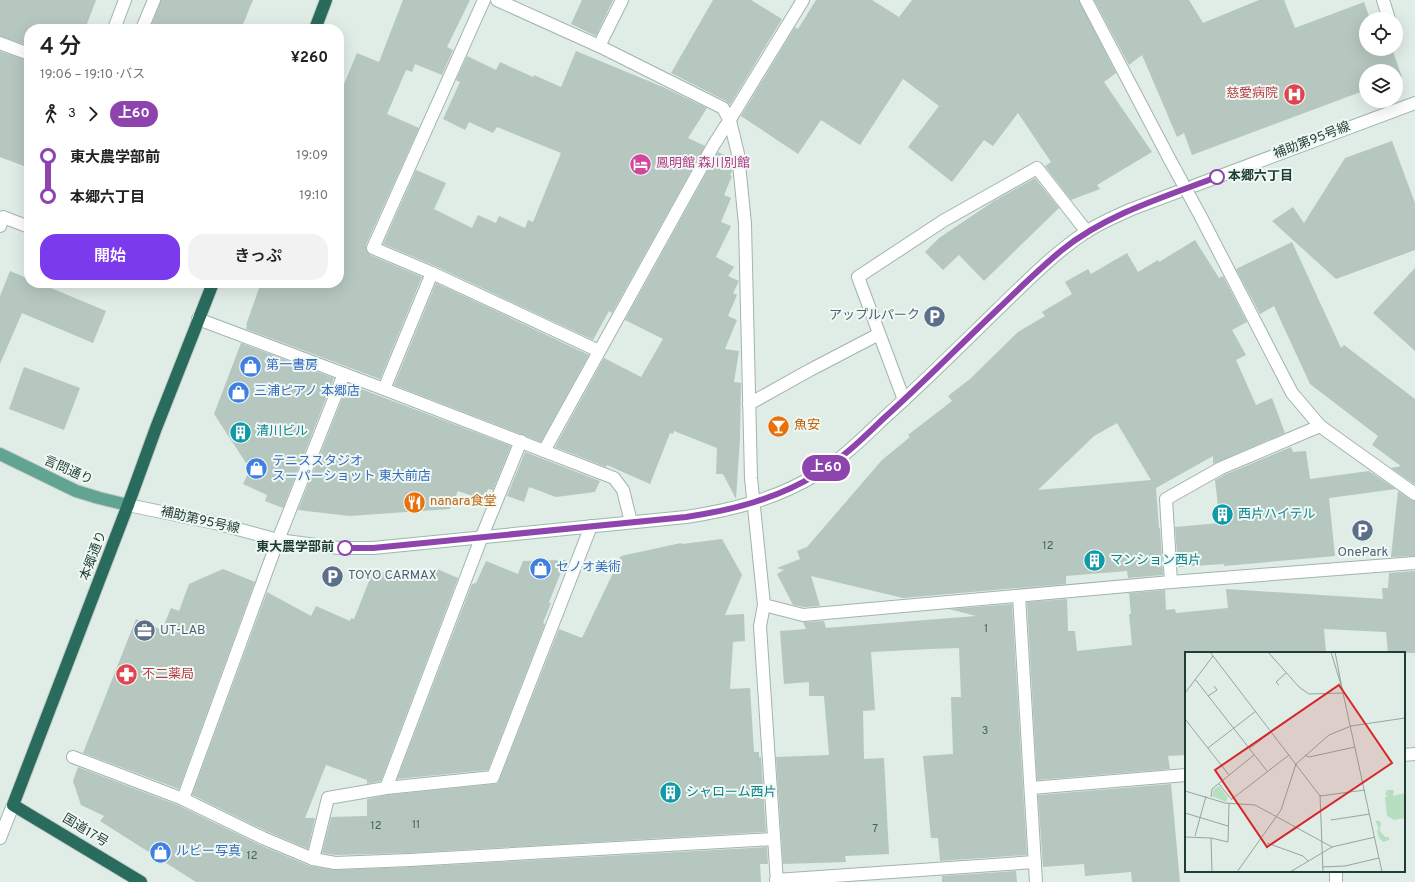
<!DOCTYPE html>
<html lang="ja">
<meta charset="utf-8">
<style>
:root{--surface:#fff;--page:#f2f2f2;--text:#222;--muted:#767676;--accent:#7c3aed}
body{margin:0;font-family:Overpass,"Noto Sans JP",sans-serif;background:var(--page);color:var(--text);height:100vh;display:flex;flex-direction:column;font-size:15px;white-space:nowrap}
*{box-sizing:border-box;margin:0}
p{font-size:13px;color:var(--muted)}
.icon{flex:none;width:22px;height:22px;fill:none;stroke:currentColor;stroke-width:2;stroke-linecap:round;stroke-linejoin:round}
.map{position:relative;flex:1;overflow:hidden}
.panel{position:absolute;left:24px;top:24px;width:320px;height:264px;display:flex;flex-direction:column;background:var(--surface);border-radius:16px;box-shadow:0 4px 16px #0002}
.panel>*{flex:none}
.badge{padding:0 8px;border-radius:13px;font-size:14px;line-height:26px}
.tools{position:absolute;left:1359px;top:12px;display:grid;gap:8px}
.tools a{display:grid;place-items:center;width:44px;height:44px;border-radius:50%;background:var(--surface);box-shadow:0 4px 16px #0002;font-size:20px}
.map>.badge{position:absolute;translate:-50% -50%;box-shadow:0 0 0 2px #fff}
.legs{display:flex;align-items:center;gap:6px;height:44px;padding:0 16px;font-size:13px}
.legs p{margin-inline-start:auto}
.overview{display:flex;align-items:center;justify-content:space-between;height:68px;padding:0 16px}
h1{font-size:22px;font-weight:600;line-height:30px}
.button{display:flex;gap:8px;margin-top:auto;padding:8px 16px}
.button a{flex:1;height:46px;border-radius:16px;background:var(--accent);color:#fff;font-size:16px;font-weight:600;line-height:46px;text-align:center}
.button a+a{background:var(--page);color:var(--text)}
ul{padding:0 16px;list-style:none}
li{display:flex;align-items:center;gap:14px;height:40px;font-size:15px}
li i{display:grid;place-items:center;width:6px;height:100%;margin:0 5px;background:currentColor}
li i::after{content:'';width:10px;height:10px;margin:-5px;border:3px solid;border-radius:50%;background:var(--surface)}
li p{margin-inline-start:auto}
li:first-child i{background:linear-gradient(#0000 50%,currentColor 0)}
li:last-child i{background:linear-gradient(currentColor 50%,#0000 0)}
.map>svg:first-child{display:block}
</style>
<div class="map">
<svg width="1415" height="882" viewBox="0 0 1415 882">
<rect width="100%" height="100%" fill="#e0ece6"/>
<!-- building -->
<g fill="#b5c7bf" fill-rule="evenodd">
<polygon points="0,0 96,0 85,29 29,29 29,46 0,36"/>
<polygon points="161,0 253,0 241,29 150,29"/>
<polygon points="403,0 470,0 447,47 453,50 442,75 415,64 412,72 406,70 387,114 419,128 366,245 366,249 370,255 422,277 380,379 246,329 247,326 246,325 261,283 339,283 339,96 357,53 379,62"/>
<polygon points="582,0 613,0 596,36 571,24"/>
<polygon points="713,0 751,0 782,19 730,105 726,101 671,73"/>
<polygon points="816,0 872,0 899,17 912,0 1079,0 1116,73 1104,82 1152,152 1097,185 1100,189 1071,200 1045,166 1051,162 1018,113 993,146 984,140 952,182 908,147 939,106 903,79 860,145 821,120 798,154 741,116 795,27 798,29"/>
<polygon points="1094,0 1189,0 1203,23 1259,0 1284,0 1295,28 1364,2 1370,19 1366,19 1366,49 1392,49 1402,77 1396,79 1396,71 1366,71 1366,90 1192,155 1184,133 1177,137 1142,55 1129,65"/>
<polygon points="0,51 29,61 29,168 0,157"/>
<polygon points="576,51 663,87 707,108 688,138 705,146 612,313 609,311 593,340 435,266 383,244 416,170 446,183 434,209 472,228 478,215 496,223 499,216 525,228 528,220 533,222 561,153 497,127 493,133 469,122 465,130 443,119 460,82 456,80 467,56 496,70 500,62 533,77 534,75 561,87"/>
<polygon points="1392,141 1415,203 1415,250 1336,279 1272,221 1293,207 1304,223 1345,158"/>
<polygon points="718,152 731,158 732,171 730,175 732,176 724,195 731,198 721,222 731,226 716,257 734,267 728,276 739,281 733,293 737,295 728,316 737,320 725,349 739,351 734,382 741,383 740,438 736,499 723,474 716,474 717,448 674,431 673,434 670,433 650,484 607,465 606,467 555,447 604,358 641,377 663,339 625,320"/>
<polygon points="1035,178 1059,208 984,281 959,255 943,270 925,252 939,238 994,201"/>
<path d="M1195,240L1219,278L1223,276L1247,322L1232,330L1246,355L1236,360L1256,405L1272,398L1285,433L1213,464V456L1156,488L1159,528H1160L1163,575L1128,578L1127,571L1066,576V584L903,598L811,576L820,606L804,607L793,605L777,574L784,570L777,568L800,559L797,551L807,547L882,460L910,437L908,435L952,401L948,396L970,379L1018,332L1045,316L1042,312L1072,294L1065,282L1088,269L1091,274L1127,253L1138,272L1158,260L1159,262ZM1117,423L1151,480L1038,490L1094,436Z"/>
<polygon points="1292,242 1341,348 1344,345 1415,399 1415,485 1391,468 1401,466 1372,445 1378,436 1310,384 1274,306 1260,314 1236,269"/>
<polygon points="1415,268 1415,351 1373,313"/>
<polygon points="10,271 29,279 29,283 39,283 106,311 93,343 22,313 0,364 0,296"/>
<polygon points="436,283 589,355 541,442 394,385"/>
<polygon points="241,343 334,378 283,508 265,501 267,495 243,484 250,469 214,414"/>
<polygon points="24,367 80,388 64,430 9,409"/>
<polygon points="348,384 511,446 493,490 488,489 484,500 458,491 450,509 349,516 298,510"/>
<polygon points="1291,447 1293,452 1306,451 1310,479 1369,471 1396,489 1329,498 1335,556 1224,566 1224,564 1178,567 1175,527 1220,523 1215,480 1224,475"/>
<polygon points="525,452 600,481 595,492 556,497 529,487 524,502 507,496"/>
<polygon points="1398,491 1411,500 1415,501 1415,556 1391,557"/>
<polygon points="722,539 742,575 725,615 744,614 745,641 733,642 730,689 750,688 754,752 759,752 759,757 761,757 766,832 410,853 336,855 322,853 331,817 367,816 367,799 387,795 494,784 498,783 559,629 582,638 621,556 681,543 682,544"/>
<polygon points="566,560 549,602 551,603 543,623 545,624 488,770 397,779 472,584 476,583 486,561 518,574 523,561"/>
<polygon points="435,568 458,578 381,781 367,784 367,780 326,765 305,818 315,818 308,849 266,831 192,795 267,592 311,616 316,606 350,621 351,618 354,619 373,571 431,577"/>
<polygon points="223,569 255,582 179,789 83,753 136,619 162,630 171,608 179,611 189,584"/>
<polygon points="1415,571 1415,653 1388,653 1386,632 1324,629 1326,653 1186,653 1186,755 1168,756 1170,769 1037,780 1027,602 1067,599 1068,631 1075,631 1077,651 1132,645 1129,614 1131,614 1129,593 1165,590 1166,610 1175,609 1176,613 1228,608 1226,589 1383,599 1382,588 1388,588 1389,573"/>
<polygon points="1012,604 1027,855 940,861 938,838 931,838 923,756 953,754 951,697 961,697 959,648 930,649 871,652 875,710 863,711 864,759 884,758 889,854 845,856 846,862 783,864 776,757 829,755 824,696 809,696 809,682 784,684 780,631 806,629 803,622 824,621 826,628 976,616 949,609"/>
<polygon points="78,767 180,806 260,845 310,866 334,870 410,867 767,847 768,864 760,864 761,882 196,882 100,821 104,816 81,805 73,781"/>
<polygon points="1171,784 1180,882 1132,882 1131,872 1085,876 1084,864 1043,867 1038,795"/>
<polygon points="1016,871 1017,882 942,882 942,876"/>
</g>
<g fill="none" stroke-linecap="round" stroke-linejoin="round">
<defs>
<g id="lane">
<polyline points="484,0 373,248 432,273 599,351"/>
<polyline points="114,29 125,0"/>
<polyline points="142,29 154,0"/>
<polyline points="0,43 29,54"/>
<polyline points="599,46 622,0"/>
<polyline points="0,226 3,217 29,227"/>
<polyline points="384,389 432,273"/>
<polyline points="904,400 858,277 943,221 1037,168 1087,232"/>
<polyline points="749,404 810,370 879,334"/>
<polyline points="544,451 713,146 725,127"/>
<polyline points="1171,582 1166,499 1221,468 1320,426"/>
<polyline points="73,757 183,799 263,838 313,859 335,863 410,860 774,839"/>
<polyline points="386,788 482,536"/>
<polyline points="183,799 278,540 344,374"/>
<polyline points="313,859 328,798 386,788 493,777 591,526"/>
</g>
<g id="street">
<polyline points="497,0 599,46 723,108 730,121 738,154 745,224 751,478 764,605 760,626 777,882"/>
<polyline points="1086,0 1170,160"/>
<polyline points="1383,0 1389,19"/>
<polyline points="726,126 803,0"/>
<polyline points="1201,217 1292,393 1320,426 1415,494"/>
<polyline points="198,319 384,389 614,478 623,490 631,522"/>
<polyline points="482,536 521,441"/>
<polyline points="1019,596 1036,882"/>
<polyline points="764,605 803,615 1171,582 1415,563"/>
<polyline points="1404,755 1415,754"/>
<polyline points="1031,788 1186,775"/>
<polyline points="1336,871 1336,882"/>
<polyline points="776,880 1035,862"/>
</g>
<g id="secondary">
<path d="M128,505L215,523L278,540L339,548H373L686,517C732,510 777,499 817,474C842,459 863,438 884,418C923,383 960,346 997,310C1026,282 1053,254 1086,232C1100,223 1116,216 1132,209L1415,103"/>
<polyline points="0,838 13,805"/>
</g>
<polyline id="primary" points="0,454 76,491 99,498 128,505"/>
<g id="highway">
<polyline points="315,29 326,0"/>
<polyline points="141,882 13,805 128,505 156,428 213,283"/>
</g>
</defs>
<!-- lane casing -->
<use href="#lane" stroke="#a2b4ad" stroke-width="14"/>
<!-- street casing -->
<use href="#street" stroke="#a2b4ad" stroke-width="14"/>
<!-- secondary casing -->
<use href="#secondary" stroke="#9db8ae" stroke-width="14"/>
<!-- primary casing -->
<use href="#primary" stroke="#c0c9c6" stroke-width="14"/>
<!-- highway casing -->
<use href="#highway" stroke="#c0c9c6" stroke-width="14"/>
<!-- lane -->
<use href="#lane" stroke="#fff" stroke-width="12"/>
<!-- street -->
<use href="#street" stroke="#fff" stroke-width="12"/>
<!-- secondary -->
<use href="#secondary" stroke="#fff" stroke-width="12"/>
<!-- primary -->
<use href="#primary" stroke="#61a491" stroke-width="12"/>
<!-- highway -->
<use href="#highway" stroke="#296b5c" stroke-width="12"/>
<defs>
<polyline id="street-bridge" points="1170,160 1201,217"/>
</defs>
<!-- street-bridge casing -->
<use href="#street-bridge" stroke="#a2b4ad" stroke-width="14" stroke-linecap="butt"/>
<!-- street-bridge -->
<use href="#street-bridge" stroke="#fff" stroke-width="12"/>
</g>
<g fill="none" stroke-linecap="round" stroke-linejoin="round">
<defs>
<path id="line-1" d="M345,548H373L686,517C732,510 777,499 817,474C842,459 863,438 884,418C923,383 960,345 998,309C1019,289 1040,268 1062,250C1107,214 1164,197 1217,177"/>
</defs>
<!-- line-1 casing -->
<use href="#line-1" stroke="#fff" stroke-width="9"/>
<!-- line-1 -->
<use href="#line-1" stroke="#8e44ad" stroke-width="6"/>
</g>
<!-- icons -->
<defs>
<symbol id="hospital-disc" viewBox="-11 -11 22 22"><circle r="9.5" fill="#e0444e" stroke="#f0f8f4"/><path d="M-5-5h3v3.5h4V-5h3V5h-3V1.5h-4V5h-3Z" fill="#fff"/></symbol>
<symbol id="hotel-disc" viewBox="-11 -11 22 22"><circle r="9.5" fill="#d1479c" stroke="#f0f8f4"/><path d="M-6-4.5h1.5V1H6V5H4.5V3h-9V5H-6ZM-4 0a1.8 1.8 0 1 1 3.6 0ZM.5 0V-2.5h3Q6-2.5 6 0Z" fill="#fff"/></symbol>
<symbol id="parking-disc" viewBox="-11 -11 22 22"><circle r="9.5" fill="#5c6f8a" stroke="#f0f8f4"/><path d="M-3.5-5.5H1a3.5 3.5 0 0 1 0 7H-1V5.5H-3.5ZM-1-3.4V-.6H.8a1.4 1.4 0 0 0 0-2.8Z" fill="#fff"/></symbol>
<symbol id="shop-disc" viewBox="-11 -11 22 22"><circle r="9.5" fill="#3f7fe0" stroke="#f0f8f4"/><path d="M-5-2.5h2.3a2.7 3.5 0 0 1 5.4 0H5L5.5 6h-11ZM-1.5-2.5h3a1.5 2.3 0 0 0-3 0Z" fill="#fff"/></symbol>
<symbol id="bar-disc" viewBox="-11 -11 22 22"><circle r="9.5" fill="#e8710a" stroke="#f0f8f4"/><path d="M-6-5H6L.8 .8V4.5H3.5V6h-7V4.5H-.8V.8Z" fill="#fff"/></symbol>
<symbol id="building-disc" viewBox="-11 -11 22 22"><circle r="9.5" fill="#0f9aa8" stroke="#f0f8f4"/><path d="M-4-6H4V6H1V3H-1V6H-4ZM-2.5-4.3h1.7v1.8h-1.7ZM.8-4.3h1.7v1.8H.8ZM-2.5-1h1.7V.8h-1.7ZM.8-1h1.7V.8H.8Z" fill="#fff"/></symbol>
<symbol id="restaurant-disc" viewBox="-11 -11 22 22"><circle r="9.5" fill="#e8710a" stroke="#f0f8f4"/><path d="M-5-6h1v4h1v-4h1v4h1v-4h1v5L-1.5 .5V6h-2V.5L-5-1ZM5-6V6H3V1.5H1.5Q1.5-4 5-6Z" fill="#fff"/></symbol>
<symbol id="office-disc" viewBox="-11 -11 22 22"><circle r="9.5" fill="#5c6f8a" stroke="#f0f8f4"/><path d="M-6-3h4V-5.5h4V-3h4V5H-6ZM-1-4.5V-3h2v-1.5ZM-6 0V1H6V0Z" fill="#fff"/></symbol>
<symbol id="pharmacy-disc" viewBox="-11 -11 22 22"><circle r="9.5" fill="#e0444e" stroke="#f0f8f4"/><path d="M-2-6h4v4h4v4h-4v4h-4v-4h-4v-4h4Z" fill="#fff"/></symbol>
</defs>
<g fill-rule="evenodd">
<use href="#hospital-disc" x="1282" y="82" width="25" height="25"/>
<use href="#hotel-disc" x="628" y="152" width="25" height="25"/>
<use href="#parking-disc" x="922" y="304" width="25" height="25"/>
<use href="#shop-disc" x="238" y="354" width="25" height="25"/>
<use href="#shop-disc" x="226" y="380" width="25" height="25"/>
<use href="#bar-disc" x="766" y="414" width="25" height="25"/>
<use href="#building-disc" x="228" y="420" width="25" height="25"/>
<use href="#shop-disc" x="244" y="456" width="25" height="25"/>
<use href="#restaurant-disc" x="402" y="490" width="25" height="25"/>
<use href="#building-disc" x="1210" y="502" width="25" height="25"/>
<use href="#parking-disc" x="1350" y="518" width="25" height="25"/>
<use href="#building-disc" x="1082" y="548" width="25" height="25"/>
<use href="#shop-disc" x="528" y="556" width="25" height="25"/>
<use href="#parking-disc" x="320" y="564" width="25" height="25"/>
<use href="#office-disc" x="132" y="618" width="25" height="25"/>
<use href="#pharmacy-disc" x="114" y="662" width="25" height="25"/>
<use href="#building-disc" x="658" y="780" width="25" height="25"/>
<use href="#shop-disc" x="148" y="840" width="25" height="25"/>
</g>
<!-- markers -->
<g fill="#fff" stroke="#8e44ad" stroke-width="2">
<circle cx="1217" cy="177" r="7"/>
<circle cx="345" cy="548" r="7"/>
</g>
<g text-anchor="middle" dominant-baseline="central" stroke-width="4" stroke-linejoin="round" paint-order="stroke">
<!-- number labels -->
<g font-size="11" fill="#446057">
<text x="1048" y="546">12</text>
<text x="986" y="629">1</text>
<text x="985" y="731">3</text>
<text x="416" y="825">11</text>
<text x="376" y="826">12</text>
<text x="875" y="829">7</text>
<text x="252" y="856">12</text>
</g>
<!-- health labels -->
<g font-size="13" fill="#be3a42" stroke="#f0f8f4" text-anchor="end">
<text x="1278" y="94">慈愛病院</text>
<text x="142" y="675" text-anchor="start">不二薬局</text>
</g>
<!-- street labels -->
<g font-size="13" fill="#1f3d34" stroke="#f0f8f4">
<text transform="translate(1312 141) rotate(-21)">補助第95号線</text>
<text transform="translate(68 471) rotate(24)">言問通り</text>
<text transform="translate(200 521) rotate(13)">補助第95号線</text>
<text transform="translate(94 556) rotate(-69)">本郷通り</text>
<text transform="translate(85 831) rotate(31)">国道17号</text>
</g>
<!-- hotel labels -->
<g font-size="13" fill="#b23c85" stroke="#f0f8f4" text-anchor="start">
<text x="656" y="164">鳳明館 森川別館</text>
</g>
<!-- stop labels -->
<g font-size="13" font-weight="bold" fill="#1f3d34" stroke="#f0f8f4" text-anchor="start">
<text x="1228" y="177">本郷六丁目</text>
<text x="334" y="548" text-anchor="end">東大農学部前</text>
</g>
<!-- service labels -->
<g font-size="13" fill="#4e5e75" stroke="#f0f8f4" text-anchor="start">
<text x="920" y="316" text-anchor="end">アップルパーク</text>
<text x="1363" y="553" text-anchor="middle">OnePark</text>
<text x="348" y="576">TOYO CARMAX</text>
<text x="160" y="631">UT-LAB</text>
</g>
<!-- shop labels -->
<g font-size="13" fill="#366cbe" stroke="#f0f8f4" text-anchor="start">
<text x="266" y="366">第一書房</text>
<text x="254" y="392">三浦ピアノ 本郷店</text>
<text x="272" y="462">テニススタジオ<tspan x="272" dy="15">スーパーショット 東大前店</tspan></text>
<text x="556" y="568">セノオ美術</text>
<text x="176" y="852">ルビー写真</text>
</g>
<!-- food labels -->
<g font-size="13" fill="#c56008" stroke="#f0f8f4" text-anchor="start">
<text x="794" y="426">魚安</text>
<text x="430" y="502">nanara食堂</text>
</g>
<!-- culture labels -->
<g font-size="13" fill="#0d838f" stroke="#f0f8f4" text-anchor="start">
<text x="256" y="432">清川ビル</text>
<text x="1238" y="515">西片ハイテル</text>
<text x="1110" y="561">マンション西片</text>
<text x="686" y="793">シャローム西片</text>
</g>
</g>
<!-- overview -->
<g transform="translate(1185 652)">
<rect width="220" height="220" fill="#e0ece6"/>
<path d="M34,134L43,145L41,150L27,144L29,137ZM202,138H209L208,144L220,141V166L209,168L202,164L200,145L203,144L200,142ZM190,168L196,170L195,179L200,185H204V188L198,190L194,186L192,178L194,177Z" fill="#b7dec1"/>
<path fill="none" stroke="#93a69f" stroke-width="1" d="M25,0L135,144L180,138M83,0L114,35L124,42L158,41L197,220M146,0L156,33M150,0L158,41M10,27L82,119M94,33L91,30L101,21M0,41L28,4M23,44L32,38L29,34M0,67L44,123M166,74L220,66M23,96L71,59M64,97L86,80M120,103L124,105L170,95M34,132L47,148M0,139L40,151L70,153L147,195M135,143L138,220M26,145L27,137L69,103M47,147L104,103M0,161L43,174M146,168L185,162M10,184L21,144M0,185L26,186M82,191L118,204L123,209M137,215L160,214L194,206M27,220L26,186L43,190L44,152M52,220L96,158L111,112L144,83L166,74M105,220L147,195L190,185"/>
<path fill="#d62828" fill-opacity="0.15" stroke="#d62828" stroke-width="2" d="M154,33L207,111L82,195L30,118Z"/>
<rect width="220" height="220" fill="none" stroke="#1f3d34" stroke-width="2"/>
</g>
</svg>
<div class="tools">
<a><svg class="icon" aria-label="locate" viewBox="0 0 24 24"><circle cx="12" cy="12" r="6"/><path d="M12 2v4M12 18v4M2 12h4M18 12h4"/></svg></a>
<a><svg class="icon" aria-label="layers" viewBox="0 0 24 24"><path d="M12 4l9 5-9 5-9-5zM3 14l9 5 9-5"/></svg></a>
</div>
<b class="badge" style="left:826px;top:468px;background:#8e44ad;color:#fff">上60</b>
<section class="panel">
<div class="overview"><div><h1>4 分</h1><p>19:06 – 19:10 · バス</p></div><b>¥260</b></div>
<div class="legs"><svg class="icon" aria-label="walk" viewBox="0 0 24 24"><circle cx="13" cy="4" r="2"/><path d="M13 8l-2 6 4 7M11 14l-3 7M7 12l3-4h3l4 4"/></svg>3<svg class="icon" aria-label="forward" viewBox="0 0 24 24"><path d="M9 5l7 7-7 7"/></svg><b class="badge" style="background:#8e44ad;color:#fff">上60</b></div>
<ul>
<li><i style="color:#8e44ad"></i><b>東大農学部前</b><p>19:09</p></li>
<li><i style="color:#8e44ad"></i><b>本郷六丁目</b><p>19:10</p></li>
</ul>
<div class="button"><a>開始</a><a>きっぷ</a></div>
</section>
</div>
